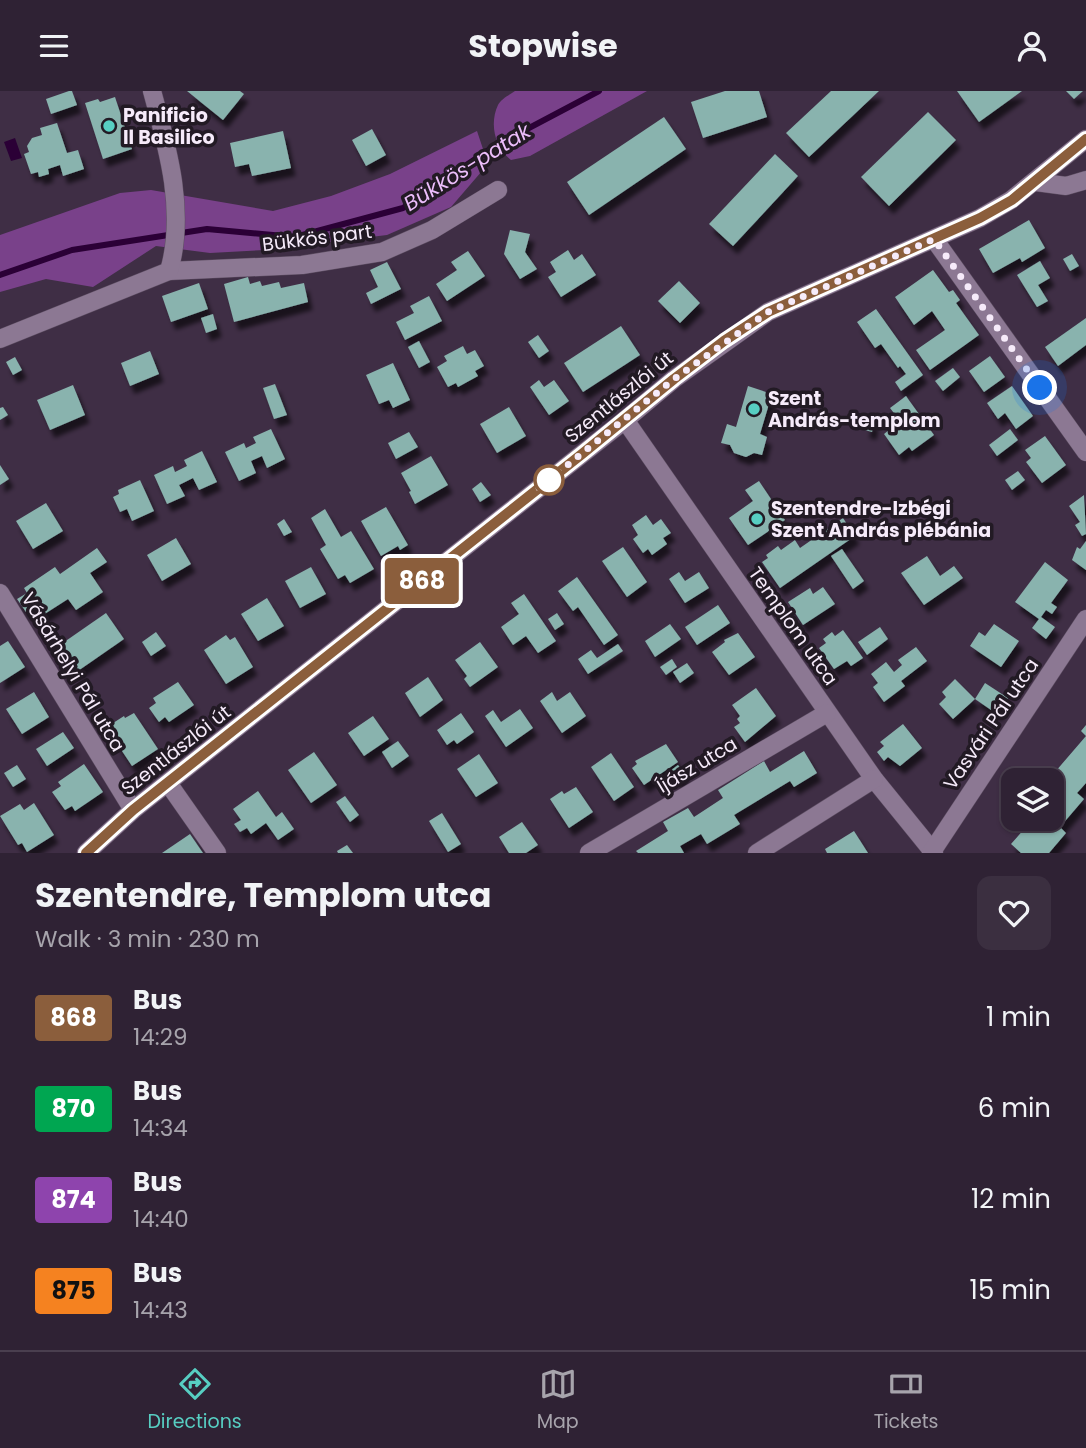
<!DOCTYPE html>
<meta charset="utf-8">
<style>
:root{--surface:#2f2234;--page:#3b2f40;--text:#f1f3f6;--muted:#a7a4ac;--line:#4a3f4f;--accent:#57cec2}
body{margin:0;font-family:Poppins,sans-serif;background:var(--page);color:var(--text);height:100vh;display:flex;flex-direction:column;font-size:26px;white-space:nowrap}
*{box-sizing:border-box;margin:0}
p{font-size:23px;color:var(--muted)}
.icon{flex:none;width:38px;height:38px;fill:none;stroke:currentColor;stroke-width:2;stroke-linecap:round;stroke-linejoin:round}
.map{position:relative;height:762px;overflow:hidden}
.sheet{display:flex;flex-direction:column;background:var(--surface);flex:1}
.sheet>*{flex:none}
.badge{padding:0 14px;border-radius:5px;font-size:24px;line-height:46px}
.fabs{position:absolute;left:1001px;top:677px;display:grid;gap:14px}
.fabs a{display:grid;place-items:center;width:63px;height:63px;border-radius:14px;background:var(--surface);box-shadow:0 2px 5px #0004,0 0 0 2px var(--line);font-size:35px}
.you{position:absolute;width:35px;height:35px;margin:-18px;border:5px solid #fff;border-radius:50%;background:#1a73e8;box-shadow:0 0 0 10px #1a73e833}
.map>.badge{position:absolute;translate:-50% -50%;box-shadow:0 0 0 4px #fff}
.round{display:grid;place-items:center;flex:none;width:74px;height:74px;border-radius:14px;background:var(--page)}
.headline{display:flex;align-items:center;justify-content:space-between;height:119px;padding:0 35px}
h1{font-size:33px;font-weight:700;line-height:52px}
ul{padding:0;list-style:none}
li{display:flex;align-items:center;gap:21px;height:91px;padding:0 35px}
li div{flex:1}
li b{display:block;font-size:26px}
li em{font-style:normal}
li .badge{min-width:77px;font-weight:700;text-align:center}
header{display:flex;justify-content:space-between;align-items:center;height:91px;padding:0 35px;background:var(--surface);font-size:32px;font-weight:700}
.dock{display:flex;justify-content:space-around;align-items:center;height:98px;border-top:2px solid var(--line);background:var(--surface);font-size:19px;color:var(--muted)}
.dock a{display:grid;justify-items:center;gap:4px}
.dock .on{color:var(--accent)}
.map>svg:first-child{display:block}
</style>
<header><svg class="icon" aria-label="menu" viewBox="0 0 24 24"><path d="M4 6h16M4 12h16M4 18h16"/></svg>Stopwise<svg class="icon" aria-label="person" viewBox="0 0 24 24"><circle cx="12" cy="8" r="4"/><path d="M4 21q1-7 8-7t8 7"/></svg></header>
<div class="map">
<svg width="1086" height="762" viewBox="0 0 1086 762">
<defs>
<filter id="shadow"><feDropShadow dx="4.5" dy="8" stdDeviation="2" flood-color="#0009"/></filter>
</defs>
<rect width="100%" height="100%" fill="#3f2e45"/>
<!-- forest -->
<g fill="#79418a">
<path d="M515,0H647L530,65L511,69C495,57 489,33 498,14C501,8 509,4 515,0Z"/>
<polygon points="477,40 488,73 451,116 387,144 265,159 210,162 156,155 93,196 46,188 0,201 0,144 120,102 151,99 273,120 331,105 390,83"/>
</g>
<!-- water -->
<polygon fill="#2b0036" points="15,47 22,67 11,70 4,51"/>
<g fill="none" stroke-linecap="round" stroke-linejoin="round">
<!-- stream -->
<polyline stroke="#2b0036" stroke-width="6" points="0,184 72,159 207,138 295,146 403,117 493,56 599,0"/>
</g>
<!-- building -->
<g fill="#89b3ae" filter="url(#shadow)">
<polygon points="69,0 72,0 77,14 51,23 46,8"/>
<polygon points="187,0 240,0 244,3 223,29"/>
<polygon points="725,0 759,0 767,26 703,47 691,11"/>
<polygon points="831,0 879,0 809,66 786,42"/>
<polygon points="957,0 1022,0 979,31"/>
<polygon points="1066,0 1083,0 1074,8"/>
<polygon points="115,6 132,58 103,68 85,12 98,8 100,11"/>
<polygon points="928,21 956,49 889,115 861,86"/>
<polygon points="664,26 686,58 589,124 567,91"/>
<polygon points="57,32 67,62 78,59 84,78 63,85 60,74 48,78 49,83 39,86 38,81 31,83 24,63 29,61 27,55 32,47 42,44 40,37"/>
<polygon points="372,38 386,64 366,75 352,49"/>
<polygon points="283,40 291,77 252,85 249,73 235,76 230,52"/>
<polygon points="775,63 798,85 733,155 709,133"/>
<polygon points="1029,129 1045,157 1022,171 1020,167 993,182 979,158"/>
<polygon points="510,139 530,143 525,161 537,178 520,188 504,163"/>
<polygon points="568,159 574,169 582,163 596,184 561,206 548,186 556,181 550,171"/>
<polygon points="468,160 485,185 447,210 436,193 457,179 451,171"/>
<polygon points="1072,163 1079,175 1070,180 1063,168"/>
<polygon points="1040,170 1050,187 1038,194 1048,210 1037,216 1017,184"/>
<polygon points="387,171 401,198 371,213 366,202 378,196 370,179"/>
<polygon points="933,179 949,201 953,199 960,209 956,212 979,244 930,279 916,259 945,239 932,220 914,234 895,206"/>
<polygon points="248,186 250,193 260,190 262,195 279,191 281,197 304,192 308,211 234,231 224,193"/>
<polygon points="679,190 700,212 680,232 658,210"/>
<polygon points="199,192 208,218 171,231 162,205"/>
<polygon points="429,205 442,230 405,249 396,231 414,222 410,215"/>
<polygon points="876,218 923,284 901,300 895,291 906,283 900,275 898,277 881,253 875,257 857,231"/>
<polygon points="213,223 217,238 206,242 201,227"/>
<polygon points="1086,227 1086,254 1058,275 1045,256"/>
<polygon points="621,235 640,264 583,301 564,272"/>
<polygon points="538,244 549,260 539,267 528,251"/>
<polygon points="419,250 430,271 419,277 408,256"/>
<polygon points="463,255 467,263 475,259 484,275 475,280 478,285 458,296 456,292 448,296 437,276 447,270 444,265"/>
<polygon points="150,260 159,283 130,295 121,272"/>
<polygon points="990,265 1005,286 984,301 969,280"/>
<polygon points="15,266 22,279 13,284 6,271"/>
<polygon points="393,272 410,309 393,317 389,309 379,313 366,284"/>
<polygon points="953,277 960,286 943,300 935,290"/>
<polygon points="539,289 544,296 554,289 569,310 549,324 530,296"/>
<polygon points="275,293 287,324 274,328 263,297"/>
<polygon points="73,294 85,324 50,339 37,309"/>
<polygon points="748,295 772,303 760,343 767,346 762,364 754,362 746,366 734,362 730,354 721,352 727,333 736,336"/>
<polygon points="1012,295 1033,325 1016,338 1005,322 998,328 987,312"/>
<polygon points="906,305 934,344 912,360 909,356 899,364 884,343 900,330 890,317"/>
<polygon points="3,316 8,324 0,329 0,317"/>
<polygon points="509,316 526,345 497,362 480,333"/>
<polygon points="867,329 874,330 872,341 865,339"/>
<polygon points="271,338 285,368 267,377 262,365 251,370 256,382 239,390 225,361 244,352 246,357 256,352 253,346"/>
<polygon points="1010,338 1018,349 997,365 989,354"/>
<polygon points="409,341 418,356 396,368 388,352"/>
<polygon points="1045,345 1066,374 1042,392 1026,371 1031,367 1025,359"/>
<polygon points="202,360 217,391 199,399 193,387 179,394 185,405 167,413 154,384 173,375 175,381 187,375 184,369"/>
<polygon points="431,365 448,394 415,413 409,401 411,400 401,382"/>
<polygon points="0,374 9,388 0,394"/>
<polygon points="1018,380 1025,389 1012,399 1005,389"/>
<polygon points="140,389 154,420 132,430 127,418 120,421 113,406 119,403 118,399"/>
<polygon points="759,390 785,429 748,454 729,427 753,410 745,399"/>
<polygon points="481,391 491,404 480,411 472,398"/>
<polygon points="1084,404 1086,443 1082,445 1075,434 1080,431 1069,415"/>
<polygon points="46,412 63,440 33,458 16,430"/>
<polygon points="386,416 408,454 400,459 398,455 381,465 361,430"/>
<polygon points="325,418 341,446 351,440 374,478 350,492 345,484 338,488 320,458 326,454 311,427"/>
<polygon points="646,424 653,434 661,428 671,442 663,447 667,453 652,464 648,458 643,462 633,448 638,444 632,434"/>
<polygon points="843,427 855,445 780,497 762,471 768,467 766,464 778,455 781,459 795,449 800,457"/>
<polygon points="284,428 292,441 284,445 277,433"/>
<polygon points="176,447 191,473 162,490 147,464"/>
<polygon points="1086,450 1086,479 1072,469 1077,456 1080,458"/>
<polygon points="623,456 647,491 627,506 602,470"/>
<polygon points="97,457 107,471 90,482 103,501 76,519 68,508 43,524 36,514 26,521 17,508 27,502 24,497 55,476 60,483"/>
<polygon points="842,458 864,490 853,498 831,465"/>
<polygon points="927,465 940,485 954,475 963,487 924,514 901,482"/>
<polygon points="1045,471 1068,489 1051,512 1057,516 1052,523 1046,519 1041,526 1055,536 1046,548 1032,537 1039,528 1015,511"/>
<polygon points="311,476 326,503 300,517 285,490"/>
<polygon points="679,481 685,490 699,481 709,497 685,512 669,488"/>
<polygon points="577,486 618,544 604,554 578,516 573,520 558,500"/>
<polygon points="823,496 835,513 803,534 788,511 810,497 813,503"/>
<polygon points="524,503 556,550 538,562 526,545 513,554 501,536 519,523 511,512"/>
<polygon points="267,507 284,535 258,550 241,523"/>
<polygon points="718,514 730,532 697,554 685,536"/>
<polygon points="106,522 124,548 75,582 57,556"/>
<polygon points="557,522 564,533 555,539 548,528"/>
<polygon points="670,533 681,548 655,566 645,550"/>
<polygon points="994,533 1019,550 1001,576 970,555 979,541 985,545"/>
<polygon points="880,536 888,548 867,564 858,551"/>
<polygon points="843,539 863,567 851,575 847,570 834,578 819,557 826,552 823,548 832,541 835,545"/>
<polygon points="156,541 166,555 151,565 142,551"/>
<polygon points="738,542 755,566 729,584 712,561 725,551 724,549"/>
<polygon points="226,544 230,549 235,546 253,576 226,593 204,559"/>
<polygon points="8,550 25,576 0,592 0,555"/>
<polygon points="480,551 498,576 470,596 464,588 467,585 455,569"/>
<polygon points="618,553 623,560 588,583 578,568 591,559 597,567"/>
<polygon points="916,556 927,570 901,590 905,595 884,611 873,596 878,592 871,583 886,571 894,581 902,574 898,569"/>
<polygon points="672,568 677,576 666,584 660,576"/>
<polygon points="687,572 694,582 680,592 673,581"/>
<polygon points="428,586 443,609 420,626 405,602"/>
<polygon points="955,588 975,608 953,628 939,613 946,606 942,601"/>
<polygon points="178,591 194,614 169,631 165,626 159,631 149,617 156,612 153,607"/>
<polygon points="985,592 1008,607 997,623 975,608"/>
<polygon points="756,597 776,625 745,651 734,636 740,632 737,628 740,625 732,614"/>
<polygon points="34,601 49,626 22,643 6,618"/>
<polygon points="552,601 557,610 570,601 586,625 562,642 540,610"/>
<polygon points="520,618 533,637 506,656 485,625 493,619 501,631"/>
<polygon points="134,622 158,658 132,675 108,639 112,637 110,634 124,625 125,627"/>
<polygon points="461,622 474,641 457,653 454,649 447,654 437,639"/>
<polygon points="373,625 389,648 364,665 348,642"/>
<polygon points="903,633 922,657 900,675 888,666 884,670 877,661 884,655 880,651"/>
<polygon points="1086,634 1086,692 1077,702 1084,708 1060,736 1066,742 1049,762 1021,762 1011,753 1033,728 1052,728 1052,697 1061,686 1055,681 1086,645 1081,640"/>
<polygon points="63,641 74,657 47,675 36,658"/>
<polygon points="398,650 409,665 392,677 382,661"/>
<polygon points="666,653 678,671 644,694 632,677 637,673 635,670"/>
<polygon points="804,660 817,682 794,696 790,690 734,724 740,733 707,753 701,743 680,755 684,762 638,762 636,760 668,740 663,731 688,717 694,726 723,707 718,699 764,670 770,681"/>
<polygon points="314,661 337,694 311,712 288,679"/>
<polygon points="611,662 634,696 614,710 591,676"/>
<polygon points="479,663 498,692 476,706 457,678"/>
<polygon points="84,673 103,701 75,720 72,715 65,719 52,701 61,695 58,691"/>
<polygon points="17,674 26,688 13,696 4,682"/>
<polygon points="678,674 685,684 677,690 670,680"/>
<polygon points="576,696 593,721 569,737 550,708 562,700 564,703"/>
<polygon points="258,700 276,726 282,721 294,738 278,749 266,732 251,743 247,737 240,741 234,733 241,729 233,718"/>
<polygon points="345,705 359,724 350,731 336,711"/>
<polygon points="34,712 54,744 27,761 22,752 18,754 0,725 20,713 24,719"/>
<polygon points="442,722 461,753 448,761 429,730"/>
<polygon points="522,731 538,754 526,762 509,762 499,746"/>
<polygon points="854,740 868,762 827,762 825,758"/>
<polygon points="190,743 203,762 162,762"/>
<polygon points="347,754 353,762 338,762 337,760"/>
</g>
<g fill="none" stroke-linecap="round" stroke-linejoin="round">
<defs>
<g id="street">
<polyline points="1036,91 1066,95 1086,89"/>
<polyline points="934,148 1086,361"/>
<polyline points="169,180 302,174 382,161 432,139 498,99"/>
<path d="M0,248L169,180C186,121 168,58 152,0"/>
<polyline points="625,329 874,688 934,762"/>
<polyline points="0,502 133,719"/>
<polyline points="168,692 217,762"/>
<polyline points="589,762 827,622"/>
<polyline points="757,762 874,688"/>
<polyline points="931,762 1086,528"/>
</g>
<polyline id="secondary" points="86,762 133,719 625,329 674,288 768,221 980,127 1011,109 1086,48"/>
</defs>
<!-- street casing -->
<use href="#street" stroke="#5c4d61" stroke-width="19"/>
<!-- secondary casing -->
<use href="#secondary" stroke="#5c4d61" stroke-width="19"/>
<!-- street -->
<use href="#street" stroke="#8c7893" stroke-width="18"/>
<!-- secondary -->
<use href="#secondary" stroke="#8c7893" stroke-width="18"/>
</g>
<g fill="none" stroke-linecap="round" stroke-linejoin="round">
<defs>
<polyline id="line" points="86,762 133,719 582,363 674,288 724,250 768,221 980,127 1012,109 1086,48"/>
</defs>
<!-- line casing -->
<use href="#line" stroke="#fff" stroke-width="16"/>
<!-- line -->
<use href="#line" stroke="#8b5e3c" stroke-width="10"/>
<!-- walk -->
<polyline stroke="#f6ebfa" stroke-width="7" stroke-dasharray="0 12.6" points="549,389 539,397 674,288 768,221 934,148 1040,297"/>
</g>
<!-- markers -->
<g fill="#57cec2" stroke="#221a24" stroke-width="2.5">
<circle cx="109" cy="35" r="7"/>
<circle cx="754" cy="318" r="7"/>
<circle cx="757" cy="428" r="7"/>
</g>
<circle fill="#fff" stroke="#8b5e3c" stroke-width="3.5" cx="549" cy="389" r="14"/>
<g text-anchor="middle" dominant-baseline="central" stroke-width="7" stroke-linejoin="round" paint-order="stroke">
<!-- poi labels -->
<g font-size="19" font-weight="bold" fill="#f6ebfa" stroke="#221a24" text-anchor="start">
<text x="123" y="24">Panificio<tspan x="123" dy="22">Il Basilico</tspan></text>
<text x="768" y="307">Szent<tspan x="768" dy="22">András-templom</tspan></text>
<text x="771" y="417">Szentendre-Izbégi<tspan x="771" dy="22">Szent András plébánia</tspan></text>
</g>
<!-- street labels -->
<g font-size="19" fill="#f6ebfa" stroke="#221a24">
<text transform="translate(317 147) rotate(-7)">Bükkös part</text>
<text transform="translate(619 306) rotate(-39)">Szentlászlói út</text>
<text transform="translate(793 535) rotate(55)">Templom utca</text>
<text transform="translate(73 581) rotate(59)">Vásárhelyi Pál utca</text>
<text transform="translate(991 633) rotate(-56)">Vasvári Pál utca</text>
<text transform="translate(176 659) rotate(-38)">Szentlászlói út</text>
<text transform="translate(697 674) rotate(-31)">Íjász utca</text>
</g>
<!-- water labels -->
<g font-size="21" font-style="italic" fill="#ecbefb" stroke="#221a24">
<text transform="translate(467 76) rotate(-32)">Bükkös-patak</text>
</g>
</g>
</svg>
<div class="fabs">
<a><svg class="icon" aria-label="layers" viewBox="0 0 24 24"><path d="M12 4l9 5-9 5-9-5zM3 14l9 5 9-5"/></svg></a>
</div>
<div class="you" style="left:1040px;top:297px"></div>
<b class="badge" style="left:422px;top:490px;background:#8b5e3c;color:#fff">868</b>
</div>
<section class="sheet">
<div class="headline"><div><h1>Szentendre, Templom utca</h1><p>Walk · 3 min · 230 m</p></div><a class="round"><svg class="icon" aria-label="heart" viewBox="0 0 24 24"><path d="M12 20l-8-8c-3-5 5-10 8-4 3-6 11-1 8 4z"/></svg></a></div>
<ul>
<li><span class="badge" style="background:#8b5e3c;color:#fff">868</span><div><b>Bus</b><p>14:29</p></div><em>1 min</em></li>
<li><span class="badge" style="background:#00a651;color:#fff">870</span><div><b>Bus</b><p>14:34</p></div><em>6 min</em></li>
<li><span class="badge" style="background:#8e44ad;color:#fff">874</span><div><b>Bus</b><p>14:40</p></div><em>12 min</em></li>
<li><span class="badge" style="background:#f58220;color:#111">875</span><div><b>Bus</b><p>14:43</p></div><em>15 min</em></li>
</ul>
</section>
<nav class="dock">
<a class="on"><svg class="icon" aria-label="directions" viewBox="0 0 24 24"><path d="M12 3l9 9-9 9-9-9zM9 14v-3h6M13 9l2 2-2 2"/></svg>Directions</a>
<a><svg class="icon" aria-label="map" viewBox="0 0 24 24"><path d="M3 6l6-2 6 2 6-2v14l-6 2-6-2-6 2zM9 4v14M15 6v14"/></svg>Map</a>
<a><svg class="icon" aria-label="tickets" viewBox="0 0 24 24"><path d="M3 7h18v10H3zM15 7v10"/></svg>Tickets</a>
</nav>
